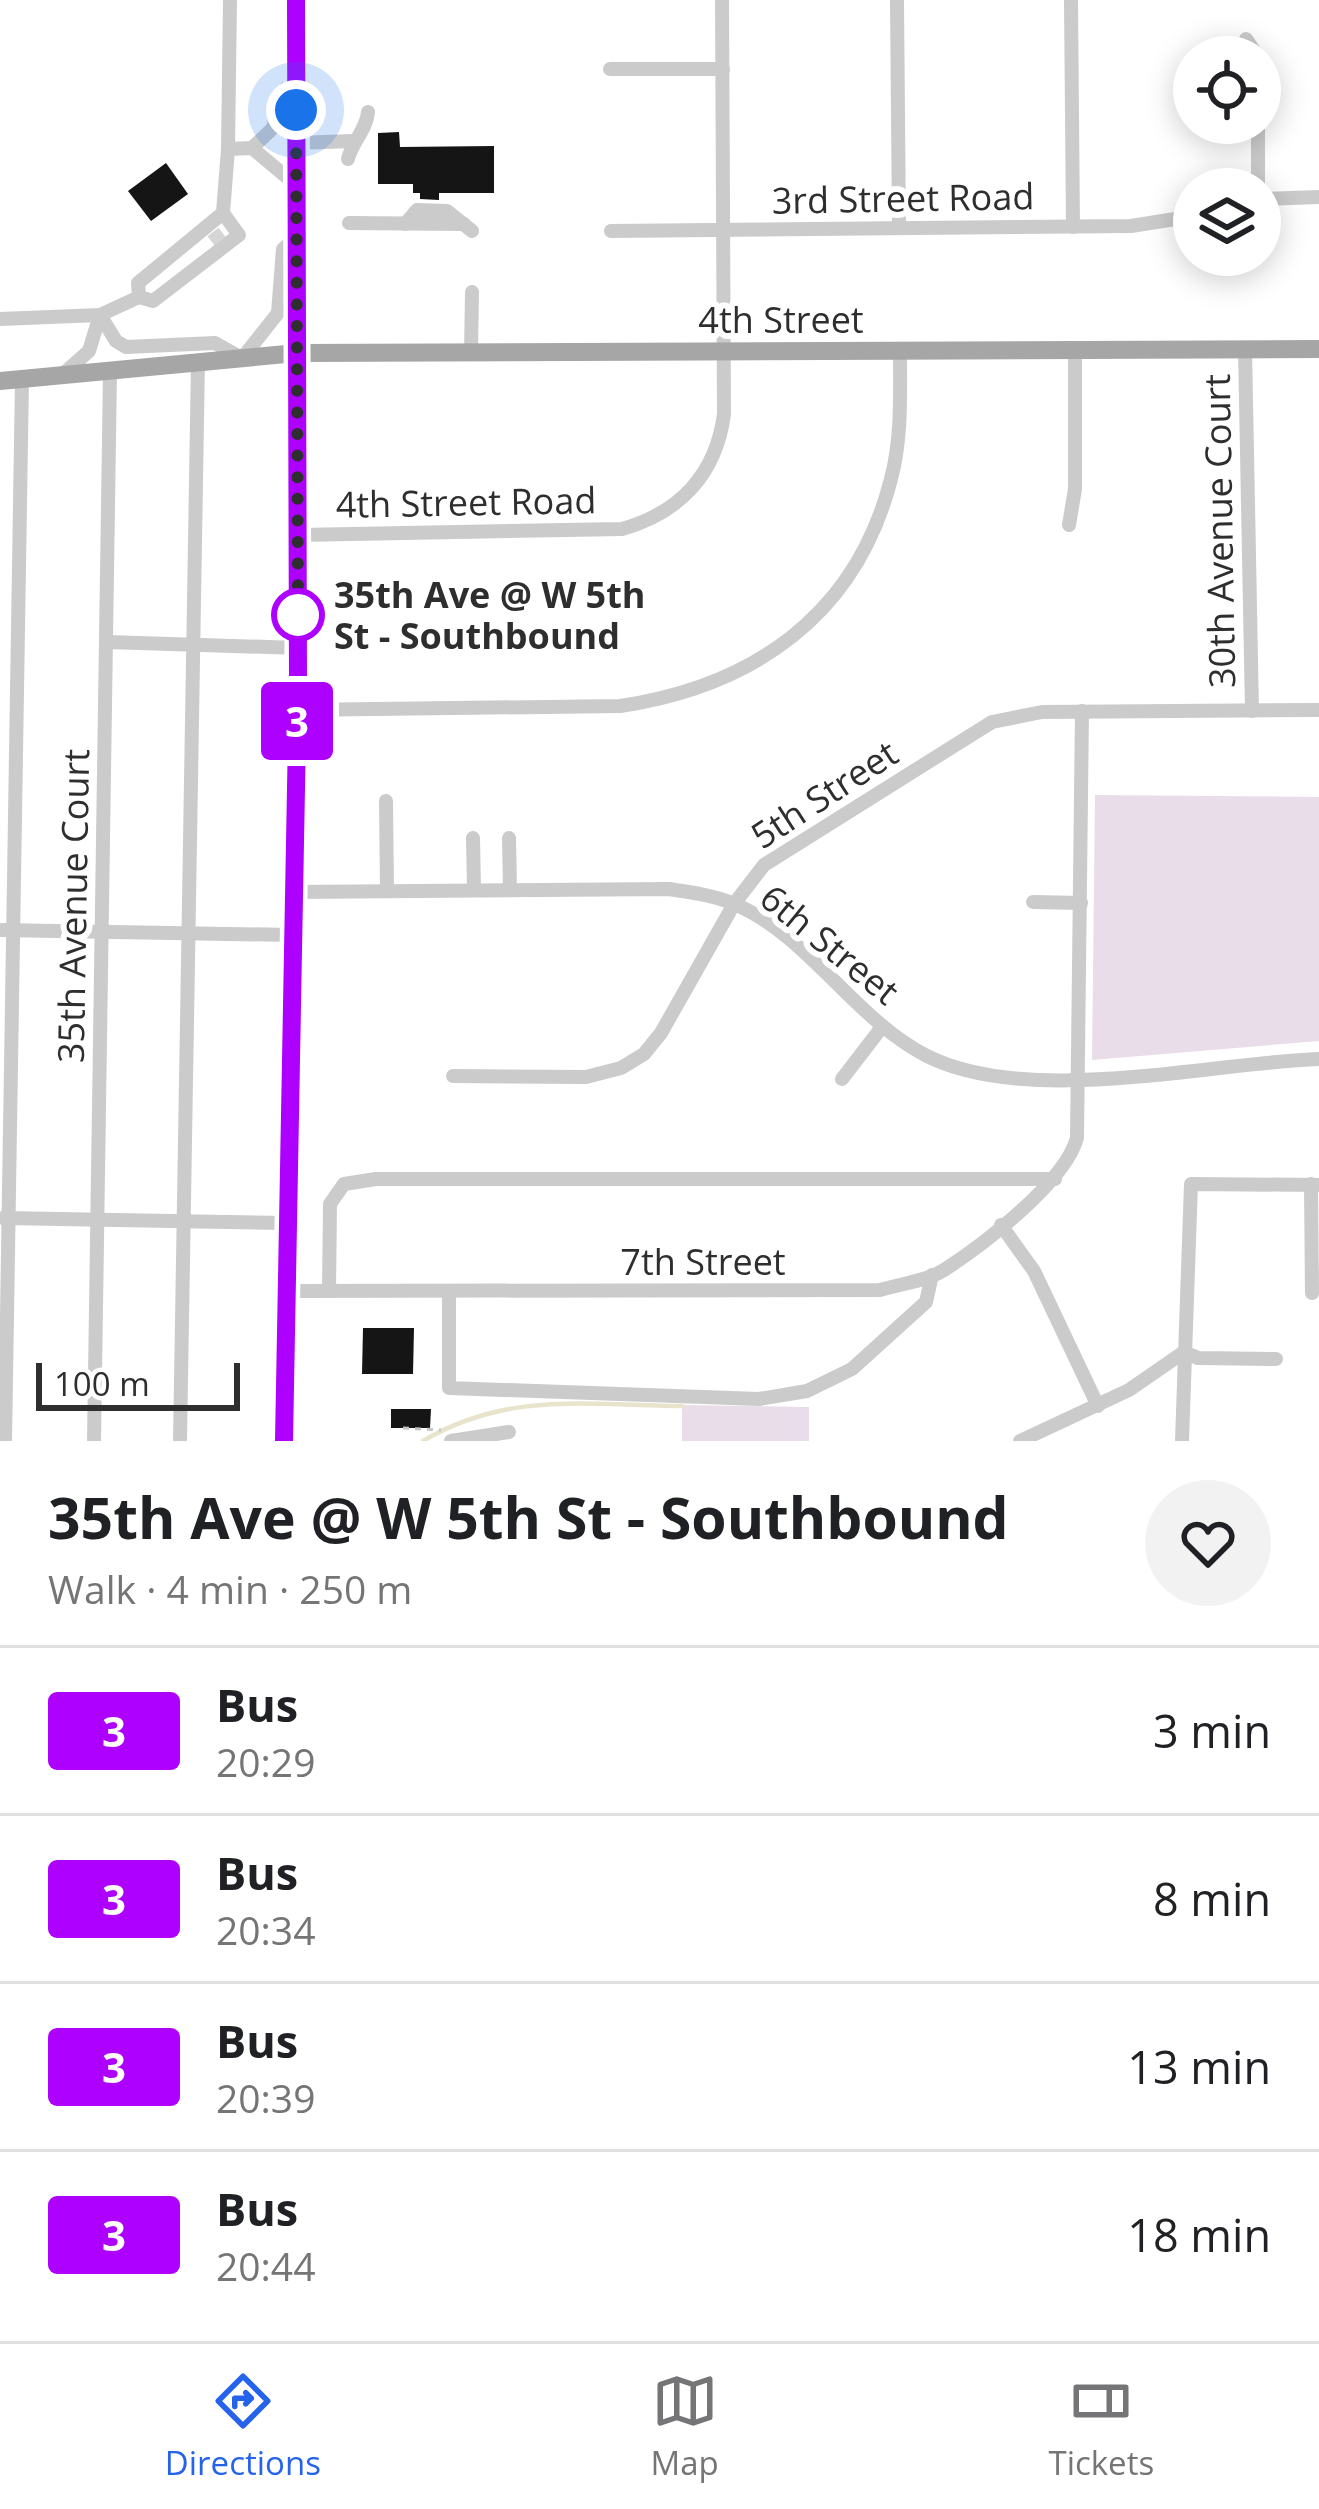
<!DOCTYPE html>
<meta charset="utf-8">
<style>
:root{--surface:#fff;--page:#f2f2f2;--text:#202124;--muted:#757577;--line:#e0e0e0;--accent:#2563eb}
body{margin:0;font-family:"Open Sans",sans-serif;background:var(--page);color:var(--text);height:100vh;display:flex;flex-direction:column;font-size:45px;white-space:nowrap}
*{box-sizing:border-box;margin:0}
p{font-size:39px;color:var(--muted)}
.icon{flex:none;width:66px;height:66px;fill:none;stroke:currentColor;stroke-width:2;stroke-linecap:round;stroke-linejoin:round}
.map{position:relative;height:1441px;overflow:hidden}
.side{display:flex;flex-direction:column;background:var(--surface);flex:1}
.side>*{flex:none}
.badge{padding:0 24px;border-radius:9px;font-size:42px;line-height:78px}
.buttons{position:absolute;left:1173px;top:36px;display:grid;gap:24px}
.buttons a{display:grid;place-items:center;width:108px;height:108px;border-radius:50%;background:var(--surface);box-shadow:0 6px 30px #0003;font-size:60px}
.scale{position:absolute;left:36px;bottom:30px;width:204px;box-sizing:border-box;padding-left:12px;border:6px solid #2e2e2e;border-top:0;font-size:33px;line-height:42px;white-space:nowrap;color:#2e2e2e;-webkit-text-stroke:9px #fff;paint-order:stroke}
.you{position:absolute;width:60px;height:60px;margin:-30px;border:9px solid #fff;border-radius:50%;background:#1a73e8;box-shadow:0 0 0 18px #1a73e833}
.map>.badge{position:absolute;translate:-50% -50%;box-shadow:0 0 0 6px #fff}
.round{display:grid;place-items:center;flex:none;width:126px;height:126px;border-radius:63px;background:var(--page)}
.overview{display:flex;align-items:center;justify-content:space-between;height:204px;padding:0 48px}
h1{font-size:57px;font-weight:700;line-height:90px}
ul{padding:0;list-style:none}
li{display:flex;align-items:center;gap:36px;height:168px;padding:0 48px;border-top:3px solid var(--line)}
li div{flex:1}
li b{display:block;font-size:45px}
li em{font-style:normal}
li .badge{min-width:132px;font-weight:700;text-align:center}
.tabs{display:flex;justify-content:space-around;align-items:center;height:168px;border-top:3px solid var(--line);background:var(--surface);font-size:33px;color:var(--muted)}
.tabs a{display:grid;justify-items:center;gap:6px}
.tabs .on{color:var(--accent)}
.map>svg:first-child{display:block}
</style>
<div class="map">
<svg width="1319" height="1441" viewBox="0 0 1319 1441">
<rect width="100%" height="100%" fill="#fff"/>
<!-- green -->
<g fill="#e9dde9">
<polygon points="1095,795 1319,797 1319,1041 1092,1060"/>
<polygon points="682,1405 809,1407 809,1441 682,1441"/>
</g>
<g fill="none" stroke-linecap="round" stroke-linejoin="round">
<!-- stream -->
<path stroke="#e7e4cb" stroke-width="4.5" d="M423,1441C507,1391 588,1405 682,1406"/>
</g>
<!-- building -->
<g fill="#151515">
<polygon points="399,132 400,147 494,146 494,193 439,193 439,200 420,199 420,193 413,193 413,184 378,184 378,133"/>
<polygon points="166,163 188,194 151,221 128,191"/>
<polygon points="363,1328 414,1328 413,1374 362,1374"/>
<polygon points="391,1409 431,1409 430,1428 391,1428"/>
</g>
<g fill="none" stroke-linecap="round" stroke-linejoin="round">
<!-- minor-tunnel -->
<polyline stroke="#d5d5d5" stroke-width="14" stroke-dasharray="14 7" stroke-linecap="butt" points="213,232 220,241"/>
<!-- path -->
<polyline stroke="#c5c5c5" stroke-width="3" stroke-dasharray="6 6" stroke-linecap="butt" points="403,1428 441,1430"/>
<!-- minor -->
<g stroke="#cbcbcb" stroke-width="14">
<polyline points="296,0 297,353"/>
<polyline points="897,0 899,228"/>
<polyline points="1071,0 1073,227"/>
<polyline points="1246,39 1258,57"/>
<polyline points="610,69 723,69"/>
<polyline points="1258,123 1258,189"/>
<polyline points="296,143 353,141"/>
<polyline points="252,148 273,128 282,93 296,77"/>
<polyline points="228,149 252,148 296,185"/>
<path d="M348,159C352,142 367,129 368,112"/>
<polyline points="1260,199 1319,197"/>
<polyline points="349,223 464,224"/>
<polyline points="405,224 417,210 447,211 472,231"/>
<polyline points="611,231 1131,226 1194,216"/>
<polyline points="139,297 153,301 239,235 223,213"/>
<polyline points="100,315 116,341 126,347 215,343 240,357"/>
<polyline points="0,319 100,315 139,297 138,283 223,213 228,149 230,0"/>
<polyline points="1245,349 1252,711"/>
<polyline points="471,353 472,292"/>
<polyline points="243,357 278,313 283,249 297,237"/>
<polyline points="63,374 89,351 100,315"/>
<polyline points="1069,525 1075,489 1075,350"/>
<path d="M299,535L622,529C679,513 716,475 724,414L722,0"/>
<polyline points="107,642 298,648"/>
<path d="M298,710L620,706C753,686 856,616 891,479C902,438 900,394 900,351"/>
<polyline points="386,801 387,890"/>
<polyline points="473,838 474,890"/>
<polyline points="509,838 510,890"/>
<path d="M293,892L669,889C690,892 712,895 732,903C807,933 854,1019 927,1056C1029,1107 1207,1063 1319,1059"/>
<polyline points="1033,902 1081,903"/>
<polyline points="0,930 292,935"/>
<polyline points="453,1076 586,1077 621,1068 644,1054 661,1033 734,904 764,865 992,722 1042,712 1319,710"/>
<polyline points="842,1079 882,1027"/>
<polyline points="1311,1184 1312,1293"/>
<polyline points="3,1218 285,1223"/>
<polyline points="1001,1225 1034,1271 1098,1406"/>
<path d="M285,1291L880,1290C900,1284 926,1281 944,1270C983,1245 1065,1182 1077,1138L1082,711"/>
<polyline points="329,1291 330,1204 344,1184 376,1179 1055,1179"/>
<polyline points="449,1291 449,1388 759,1399 807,1391 852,1369 926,1302 932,1275"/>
<polyline points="5,1441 22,379"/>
<polyline points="94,1441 110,372"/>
<polyline points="180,1441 198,361"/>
<polyline points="451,1441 509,1432"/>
<polyline points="1020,1441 1129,1390 1184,1352 1198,1358 1276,1359"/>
<polyline points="1182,1441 1191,1184 1319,1185"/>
</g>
<!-- major -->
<g stroke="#a6a6a6" stroke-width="18">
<polyline points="0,381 297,353 1319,349"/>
<polyline points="284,1441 298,710 297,353"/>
</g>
</g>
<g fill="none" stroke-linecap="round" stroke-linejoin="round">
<defs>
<polyline id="line" points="284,1441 298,679 296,0"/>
</defs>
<!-- line casing -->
<use href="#line" stroke="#fff" stroke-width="27"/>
<!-- line -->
<use href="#line" stroke="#ae00ff" stroke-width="18"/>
<!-- walk -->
<polyline stroke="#2e2e2e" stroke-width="12" stroke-dasharray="0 21.6" points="296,110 298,615"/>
</g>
<!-- markers -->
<circle fill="#fff" stroke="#ae00ff" stroke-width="6" cx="298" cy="615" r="24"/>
<g text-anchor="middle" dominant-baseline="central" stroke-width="12" stroke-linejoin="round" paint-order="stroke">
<!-- street labels -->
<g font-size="36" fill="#2e2e2e" stroke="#fff">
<text transform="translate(903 198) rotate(-1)">3rd Street Road</text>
<text x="781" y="319">4th Street</text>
<text transform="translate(466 502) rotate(-1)">4th Street Road</text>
<text transform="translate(1219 531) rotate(-91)">30th Avenue Court</text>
<text transform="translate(824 794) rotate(-33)">5th Street</text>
<text transform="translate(73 906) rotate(-89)">35th Avenue Court</text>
<text transform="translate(830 944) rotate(39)">6th Street</text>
<text x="703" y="1261">7th Street</text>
</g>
<!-- stop labels -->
<g font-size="36" font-weight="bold" fill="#2e2e2e" stroke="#fff" text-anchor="start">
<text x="334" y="594">35th Ave @ W 5th<tspan x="334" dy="41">St - Southbound</tspan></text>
</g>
</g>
</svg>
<div class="buttons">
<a><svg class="icon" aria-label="locate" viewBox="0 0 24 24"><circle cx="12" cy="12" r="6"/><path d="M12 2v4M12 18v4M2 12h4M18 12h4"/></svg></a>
<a><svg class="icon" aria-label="layers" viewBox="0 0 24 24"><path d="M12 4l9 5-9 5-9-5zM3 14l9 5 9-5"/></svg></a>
</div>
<div class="scale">100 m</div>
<div class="you" style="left:296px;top:110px"></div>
<b class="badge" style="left:297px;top:721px;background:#ae00ff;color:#fff">3</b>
</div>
<section class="side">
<div class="overview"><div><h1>35th Ave @ W 5th St - Southbound</h1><p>Walk · 4 min · 250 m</p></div><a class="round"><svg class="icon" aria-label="heart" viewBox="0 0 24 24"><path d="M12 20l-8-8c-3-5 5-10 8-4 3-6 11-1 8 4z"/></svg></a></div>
<ul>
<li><span class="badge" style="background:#ae00ff;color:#fff">3</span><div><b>Bus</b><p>20:29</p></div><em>3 min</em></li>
<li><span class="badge" style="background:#ae00ff;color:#fff">3</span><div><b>Bus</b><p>20:34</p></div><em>8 min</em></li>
<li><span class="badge" style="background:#ae00ff;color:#fff">3</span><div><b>Bus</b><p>20:39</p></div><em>13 min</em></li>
<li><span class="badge" style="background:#ae00ff;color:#fff">3</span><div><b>Bus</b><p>20:44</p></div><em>18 min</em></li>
</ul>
</section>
<nav class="tabs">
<a class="on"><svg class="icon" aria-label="directions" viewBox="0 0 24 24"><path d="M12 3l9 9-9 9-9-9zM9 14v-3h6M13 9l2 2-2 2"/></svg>Directions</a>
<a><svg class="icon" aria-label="map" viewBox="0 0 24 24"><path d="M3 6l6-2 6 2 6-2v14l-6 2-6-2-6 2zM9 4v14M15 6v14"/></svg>Map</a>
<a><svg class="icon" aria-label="tickets" viewBox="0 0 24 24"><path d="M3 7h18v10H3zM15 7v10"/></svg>Tickets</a>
</nav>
